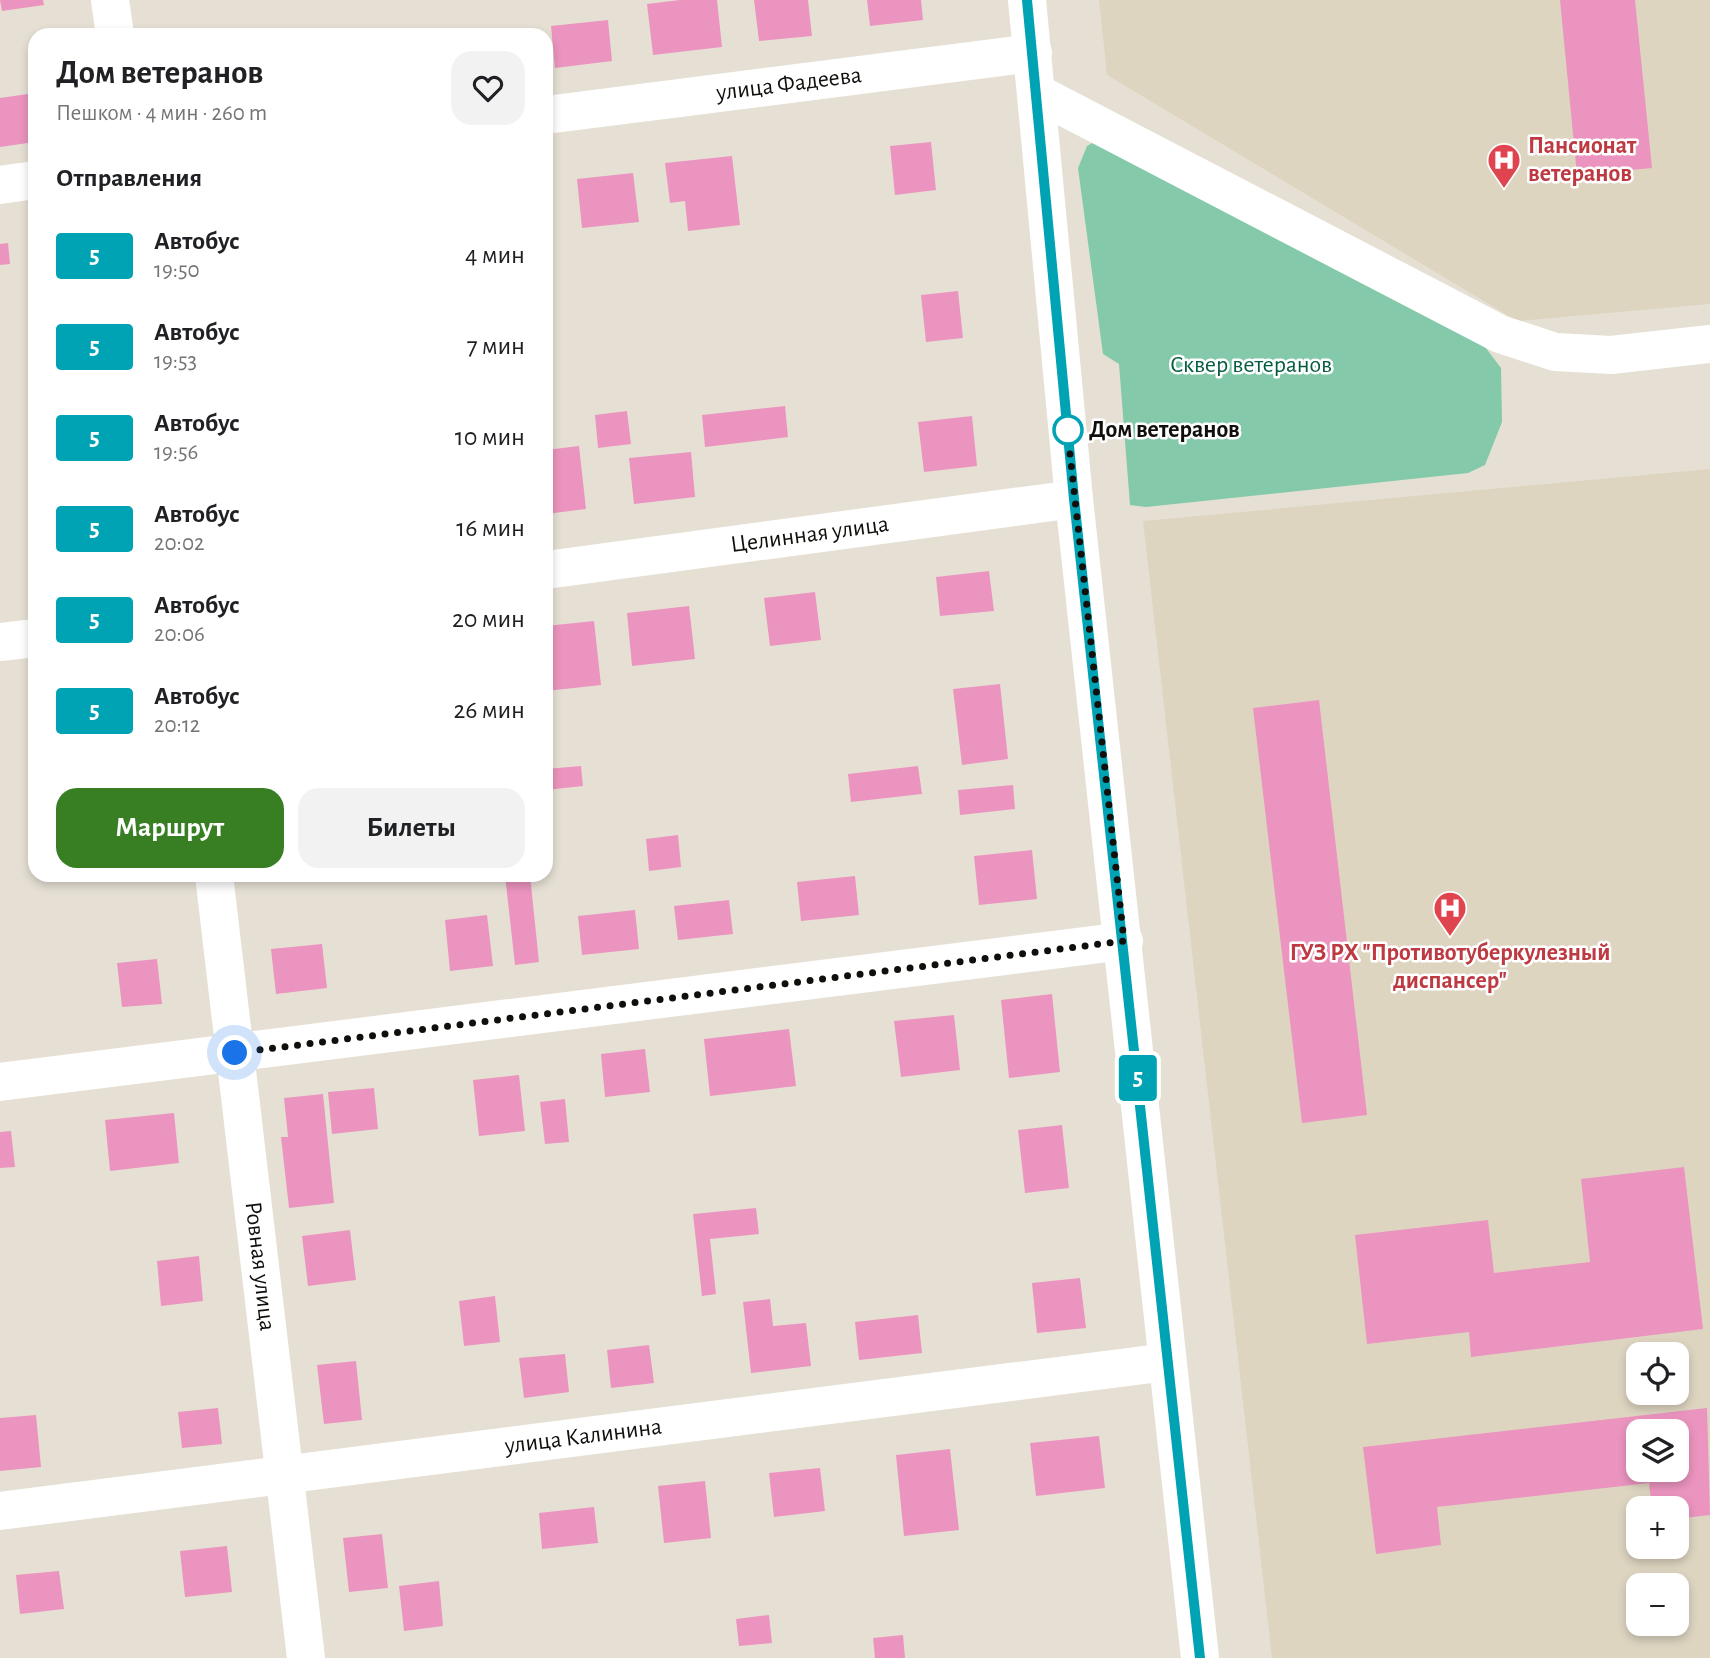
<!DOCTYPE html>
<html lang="ru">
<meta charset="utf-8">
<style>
:root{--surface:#fff;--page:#f2f2f2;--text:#202124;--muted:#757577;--accent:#387f24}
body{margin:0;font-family:"Alegreya Sans",sans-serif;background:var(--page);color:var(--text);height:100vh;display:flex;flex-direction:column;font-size:26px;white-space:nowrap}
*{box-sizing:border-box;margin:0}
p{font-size:23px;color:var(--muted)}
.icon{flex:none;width:38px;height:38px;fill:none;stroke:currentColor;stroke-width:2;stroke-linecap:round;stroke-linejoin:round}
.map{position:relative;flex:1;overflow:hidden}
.panel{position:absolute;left:28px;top:28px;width:525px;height:854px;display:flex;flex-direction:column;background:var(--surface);border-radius:21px;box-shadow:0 4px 10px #0003}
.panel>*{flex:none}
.badge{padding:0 14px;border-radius:5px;font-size:24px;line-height:46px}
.tools{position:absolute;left:1626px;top:1342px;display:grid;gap:14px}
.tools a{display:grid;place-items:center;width:63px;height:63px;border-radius:14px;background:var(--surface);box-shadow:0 4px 10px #0003;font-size:35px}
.you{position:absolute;width:35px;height:35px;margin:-18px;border:5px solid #fff;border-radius:50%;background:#1a73e8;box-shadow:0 0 0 10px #1a73e833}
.map>.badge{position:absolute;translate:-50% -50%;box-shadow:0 0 0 4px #fff}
h2{padding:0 28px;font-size:26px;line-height:63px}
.round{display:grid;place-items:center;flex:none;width:74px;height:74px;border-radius:21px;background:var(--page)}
.head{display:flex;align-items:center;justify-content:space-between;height:119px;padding:0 28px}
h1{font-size:33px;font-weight:700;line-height:52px}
.button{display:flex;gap:14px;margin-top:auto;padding:14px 28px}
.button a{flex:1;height:80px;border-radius:21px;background:var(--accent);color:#fff;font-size:28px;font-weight:700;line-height:80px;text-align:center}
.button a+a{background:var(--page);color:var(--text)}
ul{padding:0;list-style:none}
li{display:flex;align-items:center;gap:21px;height:91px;padding:0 28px}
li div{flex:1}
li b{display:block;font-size:26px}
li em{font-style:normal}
li .badge{min-width:77px;font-weight:700;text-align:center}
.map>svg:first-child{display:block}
</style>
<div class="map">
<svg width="1710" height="1658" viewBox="0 0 1710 1658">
<rect width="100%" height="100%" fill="#e6e0d4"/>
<!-- built -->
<g fill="#ded5c1" fill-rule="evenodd">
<polygon points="1099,0 1710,0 1710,304 1517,321 1107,75"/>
<path d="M1710,469V1658H1272L1143,521ZM1638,1354H1676V1393H1638ZM1638,1432H1676V1470H1638ZM1638,1508H1676V1547H1638ZM1638,1586H1676V1624H1638Z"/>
</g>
<!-- green -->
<polygon fill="#84c9a9" points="1101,138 1476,335 1501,368 1502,422 1485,465 1468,473 1146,507 1130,505 1119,364 1103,354 1078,168 1087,146"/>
<!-- building -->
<g fill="#eb94bf" fill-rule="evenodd">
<polygon points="0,0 43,0 44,5 2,11"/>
<polygon points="680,0 717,0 722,47 653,55 647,4"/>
<polygon points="754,0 808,0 812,36 759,41"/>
<polygon points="867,0 921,0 923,20 870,26"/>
<polygon points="1560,0 1635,0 1652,168 1577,175"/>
<polygon points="608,20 612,61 555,68 551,26"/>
<polygon points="35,93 35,142 0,147 0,98"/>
<polygon points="931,142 936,190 895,195 890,146"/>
<polygon points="732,156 740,225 688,231 685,201 670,203 665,163"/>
<polygon points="633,173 639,222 582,228 577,179"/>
<polygon points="8,243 10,264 0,265 0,244"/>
<polygon points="958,291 963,338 926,342 921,295"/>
<polygon points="785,406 788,437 705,447 702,415"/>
<polygon points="627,411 631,444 598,448 595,415"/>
<polygon points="972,416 977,466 924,472 918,422"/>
<polygon points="579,446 586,509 546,514 546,450"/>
<polygon points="691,452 695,497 634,504 629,458"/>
<polygon points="989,571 994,611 940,616 936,577"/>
<polygon points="815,592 821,640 770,646 764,598"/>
<polygon points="689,606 695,659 632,666 627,613"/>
<polygon points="594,621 601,685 546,691 546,626"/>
<polygon points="1000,684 1008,759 962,765 953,689"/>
<polygon points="1319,700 1367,1115 1302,1123 1253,708"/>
<polygon points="581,766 583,786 546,790 546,769"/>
<polygon points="918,766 922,794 851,802 848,774"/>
<polygon points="1013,785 1015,809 960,815 958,790"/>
<polygon points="678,835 681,867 649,871 646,839"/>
<polygon points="1032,850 1037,899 979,905 974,856"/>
<polygon points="505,875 530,875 539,962 515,965"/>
<polygon points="855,876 859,915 801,921 797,882"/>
<polygon points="729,900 733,934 678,940 674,906"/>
<polygon points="635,910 639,949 582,955 578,916"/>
<polygon points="487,915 493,966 450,971 445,920"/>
<polygon points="322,944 327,988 276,994 271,949"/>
<polygon points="157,959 162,1004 122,1007 117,963"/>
<polygon points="1052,994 1060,1072 1009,1078 1001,1000"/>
<polygon points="954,1015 960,1070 901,1077 894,1021"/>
<polygon points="789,1029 796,1086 710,1096 704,1039"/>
<polygon points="645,1049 650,1092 605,1097 601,1054"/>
<polygon points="519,1075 525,1131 479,1136 473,1080"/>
<polygon points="374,1088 378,1129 332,1134 328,1092"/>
<polygon points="323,1094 334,1203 289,1208 281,1137 288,1137 284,1098"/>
<polygon points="565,1099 569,1142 545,1144 540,1102"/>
<polygon points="174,1113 179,1163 110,1171 105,1120"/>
<polygon points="1062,1125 1069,1188 1025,1193 1018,1130"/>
<polygon points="11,1131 15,1167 0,1168 0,1132"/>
<polygon points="1684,1167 1703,1329 1471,1357 1469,1332 1367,1344 1355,1235 1488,1220 1494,1273 1590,1262 1581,1179"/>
<polygon points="756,1208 759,1234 710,1239 716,1294 702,1296 693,1214"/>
<polygon points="350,1230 356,1280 308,1286 302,1236"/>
<polygon points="199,1256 203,1301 161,1306 157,1261"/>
<polygon points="1080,1278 1086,1328 1037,1333 1032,1283"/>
<polygon points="495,1296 500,1342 464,1346 459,1301"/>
<polygon points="770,1299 773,1326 806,1323 811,1366 751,1373 743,1302"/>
<polygon points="918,1315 922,1353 859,1360 855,1322"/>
<polygon points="649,1345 654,1383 611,1388 607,1350"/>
<polygon points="565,1354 569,1392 524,1398 519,1358"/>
<polygon points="356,1361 362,1420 324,1424 317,1365"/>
<polygon points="218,1408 222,1444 182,1448 178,1412"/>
<path d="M1707,1408L1710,1515L1676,1519V1508H1652L1649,1483L1437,1507L1441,1545L1376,1554L1363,1447ZM1638,1432H1676V1470H1638Z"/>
<polygon points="36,1415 41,1467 0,1471 0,1418"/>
<polygon points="1099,1436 1105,1488 1036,1496 1030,1443"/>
<polygon points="950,1449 959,1530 904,1536 896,1455"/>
<polygon points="820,1468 825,1511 774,1517 769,1473"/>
<polygon points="705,1481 711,1538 664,1543 658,1486"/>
<polygon points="594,1507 598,1543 542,1549 539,1513"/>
<polygon points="382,1534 388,1588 349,1592 343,1538"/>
<polygon points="227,1546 232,1592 185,1597 180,1551"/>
<polygon points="59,1571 64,1609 20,1614 16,1575"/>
<polygon points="439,1581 443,1626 404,1631 399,1586"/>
<polygon points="769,1615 772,1643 739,1646 736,1619"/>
<polygon points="903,1635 905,1658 875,1658 873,1638"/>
</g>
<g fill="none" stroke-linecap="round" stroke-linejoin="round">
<!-- minor -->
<g stroke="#fff" stroke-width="38">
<polyline points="110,0 115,35"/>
<polyline points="1037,93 1500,334 1555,352 1611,355 1710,344"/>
<path id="s1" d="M546,115L1033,53"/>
<polyline points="0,185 35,180"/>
<path id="s2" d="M546,570L1074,499"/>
<polyline points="0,642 35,638"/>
<path id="s3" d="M214,875L306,1658"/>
<polyline points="0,1082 1124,941"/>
<path id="s4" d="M0,1511L1167,1362"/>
</g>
<!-- tertiary -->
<polyline stroke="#fff" stroke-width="38" points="1027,0 1074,499 1200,1658"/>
</g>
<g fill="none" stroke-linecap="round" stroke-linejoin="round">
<defs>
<polyline id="line" points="1027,0 1074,499 1200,1658"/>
</defs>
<!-- line casing -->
<use href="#line" stroke="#fff" stroke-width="16"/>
<!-- line -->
<use href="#line" stroke="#00a3b4" stroke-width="10"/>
<!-- walk -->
<polyline stroke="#110f0b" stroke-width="7" stroke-dasharray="0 12.6" points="235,1053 1124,941 1066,418 1068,430"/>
</g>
<!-- icons -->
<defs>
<symbol id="hospital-pin" viewBox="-11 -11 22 30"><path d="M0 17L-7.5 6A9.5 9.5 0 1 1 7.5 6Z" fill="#e0444e" stroke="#fff"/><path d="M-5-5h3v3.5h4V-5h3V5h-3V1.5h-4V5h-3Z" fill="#fff"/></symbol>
</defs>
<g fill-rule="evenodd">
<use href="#hospital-pin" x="1485" y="141" width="38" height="52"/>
<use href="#hospital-pin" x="1431" y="889" width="38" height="52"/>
</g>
<!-- markers -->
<circle fill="#fff" stroke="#00a3b4" stroke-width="3.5" cx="1068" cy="430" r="14"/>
<g text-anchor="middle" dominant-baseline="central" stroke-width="5" stroke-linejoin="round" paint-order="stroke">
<!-- street labels -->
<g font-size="24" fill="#110f0b" stroke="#fff">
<text stroke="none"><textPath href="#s1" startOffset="245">улица Фадеева</textPath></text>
<text stroke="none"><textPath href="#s2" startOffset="266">Целинная улица</textPath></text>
<text stroke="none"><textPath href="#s3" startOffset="394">Ровная улица</textPath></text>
<text stroke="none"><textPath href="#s4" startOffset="588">улица Калинина</textPath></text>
</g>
<!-- health labels -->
<g font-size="24" font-weight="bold" fill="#be3a42" stroke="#fff" text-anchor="start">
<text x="1528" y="146">Пансионат<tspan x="1528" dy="28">ветеранов</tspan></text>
<text x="1450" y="953" text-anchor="middle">ГУЗ РХ "Противотуберкулезный<tspan x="1450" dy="28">диспансер"</tspan></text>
</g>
<!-- park labels -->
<g font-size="24" fill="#065c40" stroke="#fff">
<text x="1251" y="365">Сквер ветеранов</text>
</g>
<!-- stop labels -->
<g font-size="24" font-weight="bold" fill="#110f0b" stroke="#fff" text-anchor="start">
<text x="1089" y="430">Дом ветеранов</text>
</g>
</g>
</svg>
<div class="tools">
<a><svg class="icon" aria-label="locate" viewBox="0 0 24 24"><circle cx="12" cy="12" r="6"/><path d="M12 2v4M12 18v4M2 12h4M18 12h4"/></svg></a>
<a><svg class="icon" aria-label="layers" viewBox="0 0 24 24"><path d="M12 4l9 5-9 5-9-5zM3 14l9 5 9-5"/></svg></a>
<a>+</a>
<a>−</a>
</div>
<div class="you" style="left:235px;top:1053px"></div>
<b class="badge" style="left:1138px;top:1078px;background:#00a3b4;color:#fff">5</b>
<section class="panel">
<div class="head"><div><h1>Дом ветеранов</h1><p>Пешком · 4 мин · 260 m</p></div><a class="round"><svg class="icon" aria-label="heart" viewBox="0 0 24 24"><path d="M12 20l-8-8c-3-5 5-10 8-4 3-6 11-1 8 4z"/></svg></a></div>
<h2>Отправления</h2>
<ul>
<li><span class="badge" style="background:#00a3b4;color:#fff">5</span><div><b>Автобус</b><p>19:50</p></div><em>4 мин</em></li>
<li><span class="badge" style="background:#00a3b4;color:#fff">5</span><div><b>Автобус</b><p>19:53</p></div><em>7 мин</em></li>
<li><span class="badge" style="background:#00a3b4;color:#fff">5</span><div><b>Автобус</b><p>19:56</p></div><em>10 мин</em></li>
<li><span class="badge" style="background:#00a3b4;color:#fff">5</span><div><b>Автобус</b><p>20:02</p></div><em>16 мин</em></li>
<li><span class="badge" style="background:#00a3b4;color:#fff">5</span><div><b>Автобус</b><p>20:06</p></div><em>20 мин</em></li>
<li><span class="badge" style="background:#00a3b4;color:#fff">5</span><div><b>Автобус</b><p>20:12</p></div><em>26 мин</em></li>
</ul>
<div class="button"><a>Маршрут</a><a>Билеты</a></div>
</section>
</div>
